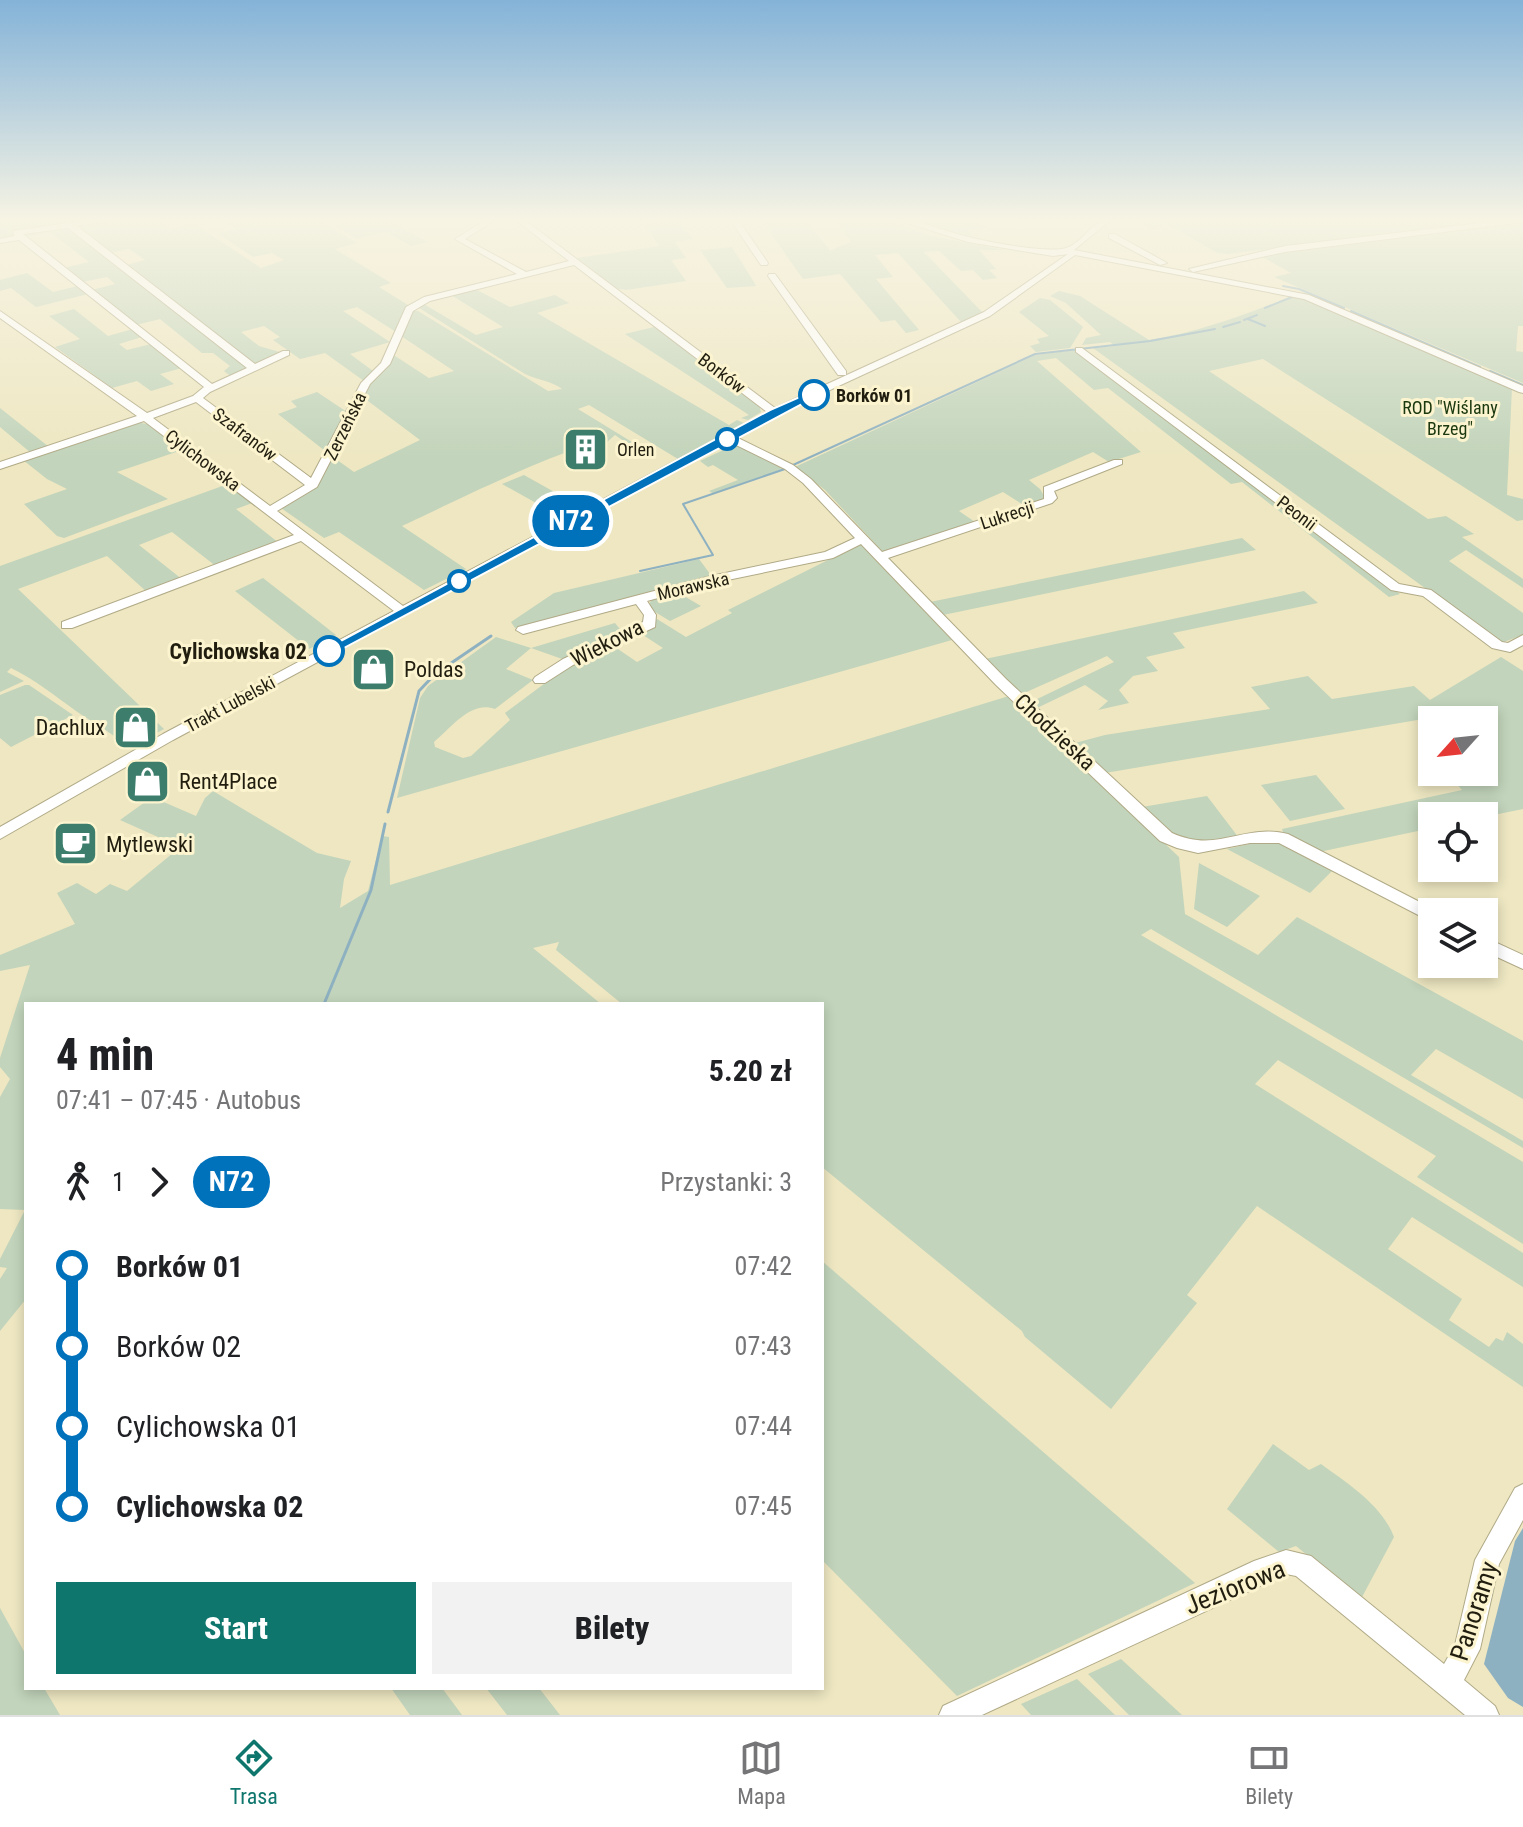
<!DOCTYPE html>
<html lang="pl">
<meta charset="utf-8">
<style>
:root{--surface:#fff;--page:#f2f2f2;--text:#202124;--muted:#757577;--line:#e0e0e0;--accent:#0f766e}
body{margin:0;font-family:"Roboto Condensed",sans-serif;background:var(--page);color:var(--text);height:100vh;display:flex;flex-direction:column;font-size:30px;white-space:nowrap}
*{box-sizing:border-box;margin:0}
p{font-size:26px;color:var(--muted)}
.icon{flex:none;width:44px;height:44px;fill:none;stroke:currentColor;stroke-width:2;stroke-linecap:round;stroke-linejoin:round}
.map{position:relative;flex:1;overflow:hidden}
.sheet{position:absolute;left:24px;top:1002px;width:800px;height:688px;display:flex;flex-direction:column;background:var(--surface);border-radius:0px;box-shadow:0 4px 12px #0003}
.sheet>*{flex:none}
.badge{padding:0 16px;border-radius:26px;font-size:28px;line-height:52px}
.needle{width:52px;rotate:243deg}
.buttons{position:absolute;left:1418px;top:706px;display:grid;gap:16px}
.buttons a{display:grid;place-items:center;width:80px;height:80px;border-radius:0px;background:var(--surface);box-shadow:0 4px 12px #0003;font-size:40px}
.map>.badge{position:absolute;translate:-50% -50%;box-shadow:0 0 0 4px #fff}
.legs{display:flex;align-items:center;gap:12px;height:88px;padding:0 32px;font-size:26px}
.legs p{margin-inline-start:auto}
.overview{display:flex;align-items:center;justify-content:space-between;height:136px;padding:0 32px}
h1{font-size:44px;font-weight:800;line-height:60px}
.cta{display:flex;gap:16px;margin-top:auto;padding:16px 32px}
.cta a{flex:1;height:92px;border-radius:0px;background:var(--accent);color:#fff;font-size:32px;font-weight:800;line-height:92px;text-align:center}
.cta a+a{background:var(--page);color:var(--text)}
ul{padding:0 32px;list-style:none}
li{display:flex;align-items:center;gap:28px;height:80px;font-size:30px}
li i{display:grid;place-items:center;width:12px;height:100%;margin:0 10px;background:currentColor}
li i::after{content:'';width:20px;height:20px;margin:-10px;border:6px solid;border-radius:50%;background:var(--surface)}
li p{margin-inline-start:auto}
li:first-child i{background:linear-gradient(#0000 50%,currentColor 0)}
li:last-child i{background:linear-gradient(currentColor 50%,#0000 0)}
.dock{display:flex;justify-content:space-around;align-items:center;height:112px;border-top:2px solid var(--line);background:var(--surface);font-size:22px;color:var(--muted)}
.dock a{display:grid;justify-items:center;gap:4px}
.dock .current{color:var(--accent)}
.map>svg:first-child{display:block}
</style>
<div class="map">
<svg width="1523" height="1715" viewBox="0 0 1523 1715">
<rect width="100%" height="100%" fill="#eee7c2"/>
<!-- green -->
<g fill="#c2d4bb">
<polygon points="0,218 107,218 15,232 16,236 0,241"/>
<polygon points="126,218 154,218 170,229 195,224 261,268 284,260 272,253 253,257 217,233 235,229 219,218 315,218 357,243 335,249 391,283 379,287 408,305 396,332 357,307 343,311 390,342 350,354 373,371 364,381 325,353 300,359 273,340 280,337 264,326 241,332 259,346 283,353 255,365 127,265 145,260 129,249 110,253 76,225"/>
<polygon points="361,218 384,218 428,242 411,246 385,232 357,239 334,225"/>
<polygon points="677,218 693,239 675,242 686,258 671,260 686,281 626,290 614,288 577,258 659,246 644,224"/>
<polygon points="760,218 804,218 830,250 851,242 831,218 882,218 932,236 1006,250 979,250 996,269 989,270 997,278 983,280 973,270 961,271 939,251 924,252 982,312 961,322 898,253 875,255 893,277 876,279 919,330 906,333 895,320 881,322 840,274 803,279"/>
<polygon points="904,218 974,218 985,228 968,230 972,235 966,237"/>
<polygon points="1133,218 1449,218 1463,225 1228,254 1217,253 1163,222 1161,223 1164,225 1157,227 1159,229 1153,230"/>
<polygon points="1523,223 1523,326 1518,326 1516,351 1523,352 1523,383 1274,277 1291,273 1259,255"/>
<polygon points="68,227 249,369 233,378 224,371 230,366 213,353 202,353 160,319 136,325 92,290 115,284 107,277 82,282 64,268 89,262 50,232 25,237 23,234"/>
<polygon points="732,247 754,282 756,286 727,288 700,250"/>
<polygon points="27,273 53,292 78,286 88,294 36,307 11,288 0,291 0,280"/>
<path d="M475,289L510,307L555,295L569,303L537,313L729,425L737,420L744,423L678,459L589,405L578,409L632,442L628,444L615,435L606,443C585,436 433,512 402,526L466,569L424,590L339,532L324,538L281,508L318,482L333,457L354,472L420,440L364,398L369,384L392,354L429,378L454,371L401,336L411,311H418L548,391L562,389C552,381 537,380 525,374L416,306L422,303L476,335L503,327L451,295Z"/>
<path d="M1059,291L1080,296L1149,340C1200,332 1245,315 1294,295L1512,388L1507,495L1523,499V520L1517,521L1263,359L1209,371L1428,519L1446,516L1474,534L1462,537L1523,579V588L1466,550L1449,561L1523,613V635L1501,643L1093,348L1115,346L1110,342L1082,345L1086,338L1101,335L1066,303L1050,296Z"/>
<polygon points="1040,298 1050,300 1083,327 1070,348 1036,352 1030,346 1040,343 1037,339 1049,336 1019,312"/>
<polygon points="74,309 108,336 133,329 142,337 119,344 127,350 151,344 182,368 160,374 174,384 151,391 137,381 112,388 55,347 80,339 49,316"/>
<polygon points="654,327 759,405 761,412 748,420 741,418 749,415 625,334"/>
<polygon points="1076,350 1400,594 1389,597 1242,482 1231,484 1108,388 1094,390 1056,358 1037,361 1141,452 1109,462 1093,452 1029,480 1040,489 1046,499 1025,506 1003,492 959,511 975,522 883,552 825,490 795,467 1035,355"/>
<polygon points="317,392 350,414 329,454 278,414 297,407 291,401"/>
<polygon points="0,408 49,447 31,453 0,427"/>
<polygon points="135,422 147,424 182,450 117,472 168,499 64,538 57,536 24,504 67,489 47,479 23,460"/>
<polygon points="736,444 783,469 714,494 709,491 738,480 713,465 708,467 700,461"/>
<polygon points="524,475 574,503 554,513 502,484"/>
<path d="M228,484L255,502L236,509L279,543L217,567L172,532L139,545L183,580L148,593L107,556L18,589L164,729L129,748C113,733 95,724 76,711C55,696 36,680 11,668L7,672L24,681L0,692V566Z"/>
<polygon points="1242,538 1256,550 943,615 930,602"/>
<path d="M860,544L952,640L397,798L420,698L428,686L496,637L531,648L615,623L623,633L565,660L531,648L506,669L533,680L495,709C471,700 451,728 434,742L435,747L463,758L471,756L510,720L505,713L572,663L612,645L637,662L663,648L640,633L652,627L657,619L686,637L732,613L728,610Z"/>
<polygon points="699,559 713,578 515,628 511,622 554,593"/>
<polygon points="263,578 336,635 309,649 235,591"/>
<polygon points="1304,591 1318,603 1173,633 1185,648 1146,657 1158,671 1133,676 1119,690 1129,703 1098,710 1108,701 1085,685 1037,708 1031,702 1114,662 1107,656 1022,694 985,659"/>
<polygon points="677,592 701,606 670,621 655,612 649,604 653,598"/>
<polygon points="1501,657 1523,671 1523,809 1484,817 1432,816 1432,828 1319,852 1284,835 1282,829 1462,790 1446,772 1484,772 1484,720 1453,720 1447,715 1105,773 1075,743 1105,735 1270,709 1251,687 1308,676 1332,699 1414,686 1430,700"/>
<polygon points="25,685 29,685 73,715 11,747 0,738 0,695"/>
<polygon points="1009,696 1179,857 1185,914 1258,955 1297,917 1523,1041 1523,1099 1436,1049 1411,1075 1523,1141 1523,1148 1151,929 1141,935 1523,1162 1523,1244 1417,1177 1436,1156 1278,1060 1255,1084 1523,1253 1523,1287 1412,1217 1388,1249 1462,1299 1449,1320 1489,1347 1496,1338 1503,1341 1507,1332 1523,1344 1523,1387 1257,1206 1187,1295 1197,1303 1111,1409 1025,1337 1022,1331 822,1167 822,1004 622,1004 556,950 559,942 533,948 601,1004 26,1004 26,1299 0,1331 0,1279 7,1268 0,1267 0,1259 25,1210 0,1209 0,1097 10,1079 0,1067 0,1058 30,965 0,971 0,955 75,924 57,893 77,883 96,894 110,884 127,891 173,853 151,843 158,837 120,820 152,797 196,816 205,798 213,791 317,853 351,861 344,879 340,908 368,891 382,836 389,837 390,885"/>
<polygon points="1316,775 1345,809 1290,821 1261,785"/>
<path d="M1207,796L1239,838C1182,849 1184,844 1142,807Z"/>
<polygon points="1271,839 1278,841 1334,869 1310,893 1227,849"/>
<polygon points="1199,863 1260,896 1227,927 1194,909"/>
<polygon points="822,1261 1195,1583 957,1696 822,1560"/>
<path d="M1273,1444L1309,1470L1321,1464C1347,1483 1382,1505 1394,1537L1361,1599L1296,1546L1279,1552L1227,1509Z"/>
<polygon points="0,1608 26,1655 26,1688 44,1688 60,1715 0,1715"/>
<polygon points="1121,1659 1182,1715 1129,1715 1088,1674"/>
<polygon points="1077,1679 1115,1715 1031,1715 1021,1704"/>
<polygon points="391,1688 442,1688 462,1715 410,1715"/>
<polygon points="486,1688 539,1688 560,1715 507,1715"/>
</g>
<!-- water -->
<polygon fill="#8eb1c1" points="1523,1528 1523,1707 1508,1698 1484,1664 1515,1541"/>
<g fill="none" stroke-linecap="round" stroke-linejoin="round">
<!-- stream-far1 -->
<g stroke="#8eb1c1" stroke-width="2">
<polyline points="1283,286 1299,289 1344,308"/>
<polyline points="1265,308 1292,297"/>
<polyline points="1351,311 1480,367"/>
<polyline points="1248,319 1265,326"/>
<polyline points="1244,320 1257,315"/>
<polyline points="1223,327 1240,322"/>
<polyline points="1490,371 1523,385"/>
<polyline points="793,465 1035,354 1150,341 1215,329"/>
<polyline points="640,571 713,555 683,504 785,469"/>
</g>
<!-- stream -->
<g stroke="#8eb1c1" stroke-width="3">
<polyline points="388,812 419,691 435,674 491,636"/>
<polyline points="324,1004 371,890 385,824"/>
</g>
<defs>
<g id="minor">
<path d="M102,218H121L77,226L255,364L283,351H289V355L210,392L203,398L311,478L361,383L381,363L406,307L424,297L517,274L455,239L489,218H498L465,239L526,272L569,261L513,218H522L775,408L984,312L1068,254L1053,256L968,242L891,218C913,218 936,228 957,234C982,241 1037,252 1062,249C1081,247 1092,218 1113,218L1074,250L1309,295L1523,386V393L1519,392L1304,299L1075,255L990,316L778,414L736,437L793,465L811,479L882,552L1044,499V487L1114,460H1122V464L1054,491L1057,498L1052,503L888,558L1006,679L1172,833C1218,854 1242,823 1288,834L1439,912H1432V921L1426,919L1279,843H1250L1198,853L1177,848L1160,841L996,685L861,544L833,558L713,583L647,601L656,615L655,627L573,665L545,683H535L533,680L535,677L563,659L643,622L644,615L636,604L523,634L516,630L518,627L711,576L825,552L855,538L803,483L785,469L728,441L173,740L0,839V827L163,734L394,611L301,541L72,628H62V622L294,535L144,421L0,469V462L137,416L0,318V311L147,413L193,396L204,387L19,240L0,243V239L14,236L13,231ZM68,228L247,368L212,384L23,234ZM574,265L767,412L403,606L277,511L317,487L370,384L390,364L413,311L430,301ZM196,402L305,485L270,506L153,418Z"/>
<polygon points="729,218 737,218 768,263 767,265 761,265"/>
<polygon points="1523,218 1523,222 1285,252 1193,272 1189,269 1285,246"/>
<polygon points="1109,234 1115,234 1167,263 1160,265 1109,238"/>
<polygon points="769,274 775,274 846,371 846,375 838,375 768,276"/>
<polygon points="1076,348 1082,348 1399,584 1431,590 1502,642 1508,643 1523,635 1523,645 1510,652 1492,648 1423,596 1391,590 1076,352"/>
<polygon points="1484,937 1523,955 1523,969 1484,951"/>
<polygon points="1523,1484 1523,1520 1499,1564 1480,1649 1464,1680 1495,1706 1499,1715 1465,1715 1296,1576 1286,1574 982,1715 939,1715 943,1706 1254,1561 1286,1550 1311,1556 1444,1664 1455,1645 1475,1560 1515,1488"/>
</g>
</defs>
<!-- minor casing -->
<use href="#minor" stroke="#b1aa87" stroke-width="2"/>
<!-- minor -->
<use href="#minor" fill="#fff" fill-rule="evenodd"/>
</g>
<!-- sky -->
<linearGradient id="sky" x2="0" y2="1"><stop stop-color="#84b3d8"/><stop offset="0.48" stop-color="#f7f4e4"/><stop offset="1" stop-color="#f7f4e4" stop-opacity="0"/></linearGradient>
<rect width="1523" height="458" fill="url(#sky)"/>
<!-- line-1 -->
<polygon fill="#0072bc" stroke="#fff" stroke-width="2" points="811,392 819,395 333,654 322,651 770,410"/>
<!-- icons -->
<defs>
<symbol id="building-square" viewBox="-11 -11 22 22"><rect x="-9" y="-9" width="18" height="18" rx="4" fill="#3c7d6b" stroke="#fbf4cf"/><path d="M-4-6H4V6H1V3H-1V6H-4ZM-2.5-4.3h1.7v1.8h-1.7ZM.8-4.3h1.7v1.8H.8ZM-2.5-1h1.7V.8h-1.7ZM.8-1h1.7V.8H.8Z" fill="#fff"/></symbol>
<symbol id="shop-square" viewBox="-11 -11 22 22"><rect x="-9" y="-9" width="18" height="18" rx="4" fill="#3c7d6b" stroke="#fbf4cf"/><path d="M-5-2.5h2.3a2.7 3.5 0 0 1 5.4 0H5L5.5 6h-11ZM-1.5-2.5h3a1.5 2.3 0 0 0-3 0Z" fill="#fff"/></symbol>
<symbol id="cafe-square" viewBox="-11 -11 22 22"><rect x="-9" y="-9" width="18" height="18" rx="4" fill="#3c7d6b" stroke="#fbf4cf"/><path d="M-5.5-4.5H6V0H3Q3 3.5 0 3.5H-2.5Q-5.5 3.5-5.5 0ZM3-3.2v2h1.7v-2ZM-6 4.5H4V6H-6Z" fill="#fff"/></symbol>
</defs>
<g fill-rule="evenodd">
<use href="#building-square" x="560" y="424" width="51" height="51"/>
<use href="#shop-square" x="348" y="644" width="51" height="51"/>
<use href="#shop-square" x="110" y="702" width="51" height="51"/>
<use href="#shop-square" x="122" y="756" width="51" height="51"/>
<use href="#cafe-square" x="50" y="818" width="51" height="51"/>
</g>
<!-- markers -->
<g fill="#fff" stroke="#0072bc" stroke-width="4">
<circle cx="814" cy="395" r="14"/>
<circle cx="727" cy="439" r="10"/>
<circle cx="459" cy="581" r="10"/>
<circle cx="329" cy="651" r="14"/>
</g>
<g text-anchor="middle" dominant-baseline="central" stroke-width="6" stroke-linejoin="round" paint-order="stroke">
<!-- far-street labels -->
<g font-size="18" fill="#211e10" stroke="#fbf4cf">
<text transform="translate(722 373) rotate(37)">Borków</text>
<text transform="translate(345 426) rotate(-64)">Zerzeńska</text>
<text transform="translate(245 434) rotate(37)">Szafranów</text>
<text transform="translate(203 460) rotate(37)">Cylichowska</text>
<text transform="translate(1297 513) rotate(37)">Peonii</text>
<text transform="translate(1007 515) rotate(-18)">Lukrecji</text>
<text transform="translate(693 586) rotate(-13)">Morawska</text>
<text transform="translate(230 704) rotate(-28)">Trakt Lubelski</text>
</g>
<!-- far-stop labels -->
<g font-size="18" font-weight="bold" fill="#211e10" stroke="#fbf4cf" text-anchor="start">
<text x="836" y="395">Borków 01</text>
</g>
<!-- far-park labels -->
<g font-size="18" fill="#1b380f" stroke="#fbf4cf">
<text x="1450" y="407">ROD "Wiślany<tspan x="1450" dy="21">Brzeg"</tspan></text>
</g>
<!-- far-poi labels -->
<g font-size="18" fill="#211e10" stroke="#fbf4cf" text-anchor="start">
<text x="617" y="449">Orlen</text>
</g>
<!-- street labels -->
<g font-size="22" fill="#211e10" stroke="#fbf4cf">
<text transform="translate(607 643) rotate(-27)">Wiekowa</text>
<text transform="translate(1055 732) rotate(43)">Chodzieska</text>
</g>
<!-- stop labels -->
<g font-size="22" font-weight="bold" fill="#211e10" stroke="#fbf4cf" text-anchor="end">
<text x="307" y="651">Cylichowska 02</text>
</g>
<!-- poi labels -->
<g font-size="22" fill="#211e10" stroke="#fbf4cf" text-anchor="start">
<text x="404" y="669">Poldas</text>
<text x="105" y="727" text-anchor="end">Dachlux</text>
<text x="179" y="781">Rent4Place</text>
<text x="106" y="844">Mytlewski</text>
</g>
<!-- near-street labels -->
<g font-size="26" fill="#211e10" stroke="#fbf4cf">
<text transform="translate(1235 1587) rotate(-22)">Jeziorowa</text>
<text transform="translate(1474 1611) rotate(-72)">Panoramy</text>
</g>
</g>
</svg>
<div class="buttons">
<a><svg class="needle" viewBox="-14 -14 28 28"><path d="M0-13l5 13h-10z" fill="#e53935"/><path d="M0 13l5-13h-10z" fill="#757577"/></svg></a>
<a><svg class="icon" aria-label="locate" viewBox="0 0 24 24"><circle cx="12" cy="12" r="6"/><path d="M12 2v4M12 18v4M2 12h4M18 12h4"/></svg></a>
<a><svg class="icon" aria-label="layers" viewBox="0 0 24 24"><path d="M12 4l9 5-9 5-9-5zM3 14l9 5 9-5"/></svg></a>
</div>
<b class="badge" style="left:571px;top:521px;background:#0072bc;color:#fff">N72</b>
<section class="sheet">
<div class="overview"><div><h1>4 min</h1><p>07:41 – 07:45 · Autobus</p></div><b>5.20 zł</b></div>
<div class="legs"><svg class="icon" aria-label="walk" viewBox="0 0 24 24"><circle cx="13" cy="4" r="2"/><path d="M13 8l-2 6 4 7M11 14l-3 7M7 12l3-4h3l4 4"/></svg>1<svg class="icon" aria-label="forward" viewBox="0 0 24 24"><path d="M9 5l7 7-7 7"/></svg><b class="badge" style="background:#0072bc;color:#fff">N72</b><p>Przystanki: 3</p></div>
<ul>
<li><i style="color:#0072bc"></i><b>Borków 01</b><p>07:42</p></li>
<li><i style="color:#0072bc"></i><span>Borków 02</span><p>07:43</p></li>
<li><i style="color:#0072bc"></i><span>Cylichowska 01</span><p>07:44</p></li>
<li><i style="color:#0072bc"></i><b>Cylichowska 02</b><p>07:45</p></li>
</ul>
<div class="cta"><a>Start</a><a>Bilety</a></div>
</section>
</div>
<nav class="dock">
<a class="current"><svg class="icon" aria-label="directions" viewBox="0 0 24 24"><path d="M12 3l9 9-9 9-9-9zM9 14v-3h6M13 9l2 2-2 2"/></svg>Trasa</a>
<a><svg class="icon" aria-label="map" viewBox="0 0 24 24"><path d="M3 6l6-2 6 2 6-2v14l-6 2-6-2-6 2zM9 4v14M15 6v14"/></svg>Mapa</a>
<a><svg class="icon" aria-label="tickets" viewBox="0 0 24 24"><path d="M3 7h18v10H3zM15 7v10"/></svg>Bilety</a>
</nav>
